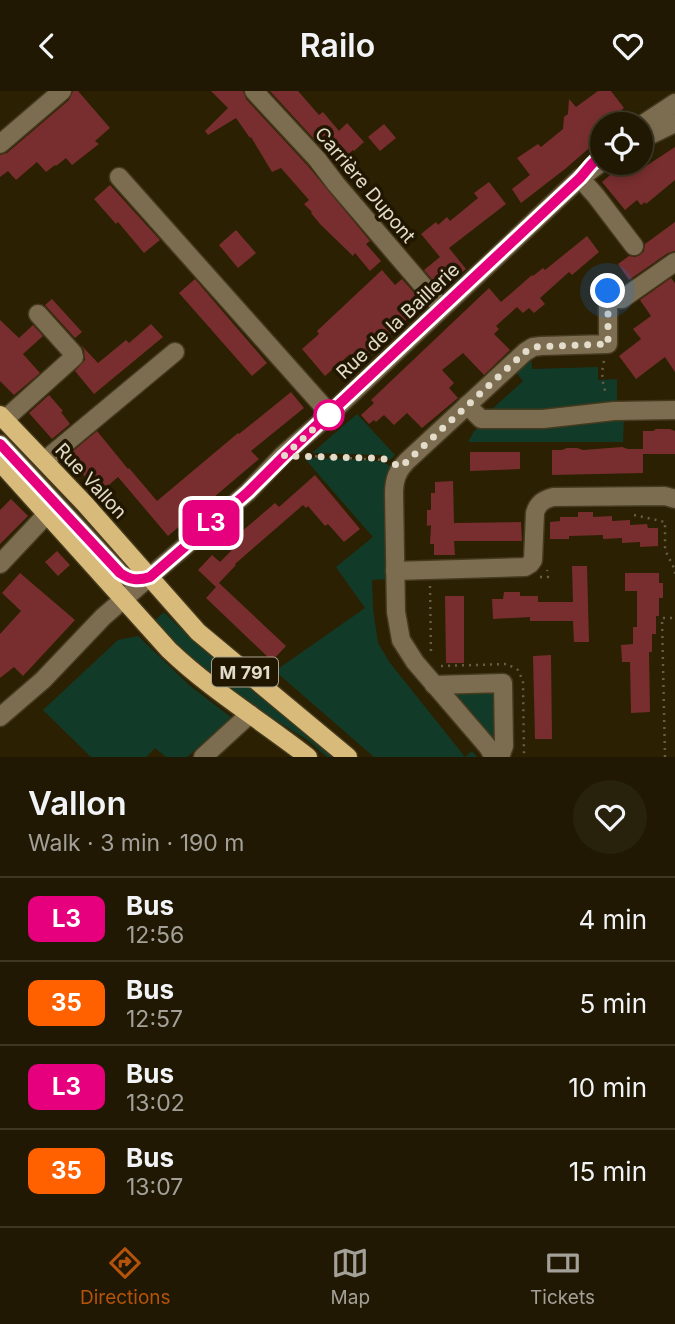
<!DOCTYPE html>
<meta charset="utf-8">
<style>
:root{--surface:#201802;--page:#28210c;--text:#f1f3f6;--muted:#a2a099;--line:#3d3724;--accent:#b45309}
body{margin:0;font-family:Inter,sans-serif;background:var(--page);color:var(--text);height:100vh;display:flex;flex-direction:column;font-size:26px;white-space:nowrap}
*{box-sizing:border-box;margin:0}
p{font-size:23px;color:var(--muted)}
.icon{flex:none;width:38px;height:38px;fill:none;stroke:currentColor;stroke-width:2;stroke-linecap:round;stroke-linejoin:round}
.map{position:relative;height:666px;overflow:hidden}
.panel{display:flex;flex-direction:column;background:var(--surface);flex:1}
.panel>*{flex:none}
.badge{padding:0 14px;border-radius:10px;font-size:24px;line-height:46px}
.buttons{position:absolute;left:590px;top:21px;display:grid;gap:14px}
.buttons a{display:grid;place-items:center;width:63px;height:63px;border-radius:50%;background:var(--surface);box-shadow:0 4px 10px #0003,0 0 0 2px var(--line);font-size:35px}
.you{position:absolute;width:35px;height:35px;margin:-18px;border:5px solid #fff;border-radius:50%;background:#1a73e8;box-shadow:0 0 0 10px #1a73e833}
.map>.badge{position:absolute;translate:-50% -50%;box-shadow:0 0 0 4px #fff}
.round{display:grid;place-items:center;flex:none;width:74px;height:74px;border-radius:37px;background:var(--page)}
.headline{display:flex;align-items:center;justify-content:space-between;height:119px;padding:0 28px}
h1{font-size:33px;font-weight:600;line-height:52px}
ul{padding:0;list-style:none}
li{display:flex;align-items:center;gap:21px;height:84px;padding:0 28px;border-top:2px solid var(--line)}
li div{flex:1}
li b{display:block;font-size:26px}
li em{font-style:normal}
li .badge{min-width:77px;font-weight:700;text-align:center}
header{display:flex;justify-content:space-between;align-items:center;height:91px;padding:0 28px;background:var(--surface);font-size:32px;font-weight:600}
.tab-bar{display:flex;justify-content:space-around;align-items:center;height:98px;border-top:2px solid var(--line);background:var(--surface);font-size:19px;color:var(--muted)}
.tab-bar a{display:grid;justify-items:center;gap:4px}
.tab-bar .selected{color:var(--accent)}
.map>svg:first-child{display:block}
</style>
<header><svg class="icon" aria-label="back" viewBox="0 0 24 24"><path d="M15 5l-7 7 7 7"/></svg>Railo<svg class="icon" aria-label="heart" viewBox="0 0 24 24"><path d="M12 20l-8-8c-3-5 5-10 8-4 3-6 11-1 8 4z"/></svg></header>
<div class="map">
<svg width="675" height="666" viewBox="0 0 675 666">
<rect width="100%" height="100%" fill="#2b2002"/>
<!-- green -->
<g fill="#113b28">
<polygon points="531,265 532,278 598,276 598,289 617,288 617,312 582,321 490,320 523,290 515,280"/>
<polygon points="624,322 623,351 468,351 474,340 483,333"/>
<polygon points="357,323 395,364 390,369 381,364 312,362"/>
<polygon points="308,367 369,369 383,371 392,376 390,488 372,489 373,518 378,552 390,572 465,666 472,660 477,666 374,666 275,580 365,517 336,476 373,446 306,369"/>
<path d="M164,521C217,577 284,616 342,666H327L306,648L209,588L152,532Z"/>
<polygon points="138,545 189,594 232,627 187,666 166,666 155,657 146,666 91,666 43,619 118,549"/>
<polygon points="488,598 496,602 496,650 493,651 449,599"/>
</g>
<!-- building -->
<g fill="#782e2e">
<polygon points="73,0 78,0 110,37 95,50 99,53 72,74 66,67 56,75 55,74 46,81 37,71 16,89 8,80 0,86 0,64 7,62 69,9"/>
<polygon points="211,0 243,0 246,8 308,75 370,150 366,153 381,170 370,180 355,162 353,165 320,133 311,122 312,121 304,113 309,109 281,77 272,81 251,46 250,47 236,27 208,44 205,40 228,17"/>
<polygon points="270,0 298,0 319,24 323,21 339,40 347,32 364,51 354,60 353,59 336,74 325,60"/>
<polygon points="598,0 611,0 624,17 617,22 626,33 602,33 602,46 565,78 521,112 512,98 530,84 517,67 538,53 541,56 563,38 564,26 568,23 569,8 576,16"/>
<polygon points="384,33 396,47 380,60 368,46"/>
<polygon points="675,56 675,89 646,113 645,111 641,114 637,109 625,119 602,91 624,72 634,72 640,79"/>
<polygon points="489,91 506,113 449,157 466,178 441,199 424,179 440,166 421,143 436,131 438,134 447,126 450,130 478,107 474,102"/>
<polygon points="110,94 160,149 144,162 118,131 116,133 94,108"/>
<polygon points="675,131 675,160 668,162 629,189 618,173 629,165 635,166 640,164 644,160 645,153"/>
<polygon points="236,139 256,162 238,177 219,154"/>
<polygon points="587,145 599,161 572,184 569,181 540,207 545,213 534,222 529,217 523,222 517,216 496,235 499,238 494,243 510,259 484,284 463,262 442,279 454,292 449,297 458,307 422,337 407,322 394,334 384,324 376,331 374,329 369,333 361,324 374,312 371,309 489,197 501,211 532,184 533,185 543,177 545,179"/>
<polygon points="382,179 395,194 402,188 424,213 358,272 350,263 325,285 302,258 319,243 317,240"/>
<polygon points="671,187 675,192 675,281 665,266 636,288 619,265 641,248 633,238 651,225 640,209"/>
<polygon points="195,188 267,272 252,285 179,202"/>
<polygon points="52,208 82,241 75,247 45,214"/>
<polygon points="0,229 19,247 33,234 43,245 23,263 40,282 14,304 0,290"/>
<polygon points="151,233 163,246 94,303 75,280 85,269 84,259 81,254 98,272 126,249 129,252"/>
<polygon points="291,301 304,317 251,360 259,368 168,445 118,386 102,400 89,385 86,387 67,365 97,340 128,378 129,377 157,410 238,342 239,343"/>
<polygon points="49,304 63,320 61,321 70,333 52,348 29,322"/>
<polygon points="656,338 670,338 675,340 675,363 643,363 643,340 653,340"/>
<polygon points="622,356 628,358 643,358 643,382 552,384 552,359 562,359 567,357 577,357 583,359"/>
<polygon points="470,361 520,361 520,378 470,380"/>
<polygon points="315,384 360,438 344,451 328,433 325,435 308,415 306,417 303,414 235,473 236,474 219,492 286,555 272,570 206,507 216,496 198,479 212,464 220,471 239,452 236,448 241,444 240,442 275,412 279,416"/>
<polygon points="453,390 454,432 521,431 522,450 454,450 455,464 434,464 434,453 430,453 431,434 427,435 427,419 431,419 431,402 435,402 435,391"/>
<polygon points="11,408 28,425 0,453 0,419"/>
<polygon points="578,421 593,421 593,426 612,425 612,430 630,429 630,434 647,433 648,437 658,437 658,455 640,456 640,451 622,452 622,447 603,448 603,444 569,445 569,448 550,448 550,431 560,430 560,426 578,426"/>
<polygon points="57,460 70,474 58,485 45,471"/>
<polygon points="572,475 587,475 589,551 574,551 573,530 530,530 530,526 493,528 492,508 503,508 504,501 520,501 520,505 538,505 538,511 573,511"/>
<polygon points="20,482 75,529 23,585 14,576 0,587 0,543 21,520 2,502"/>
<polygon points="625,482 659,482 659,492 663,492 663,507 659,507 659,525 656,525 656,543 652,543 652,561 649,561 650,621 631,622 630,571 622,571 621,554 633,553 633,536 637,536 637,500 625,500"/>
<polygon points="445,505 464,505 464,572 446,572"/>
<polygon points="551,564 552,648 535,648 533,565"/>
</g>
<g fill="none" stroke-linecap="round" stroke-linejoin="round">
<defs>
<g id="minor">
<polyline points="254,0 317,68 336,93 442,217"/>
<polyline points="640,35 675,12"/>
<polyline points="640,49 675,32"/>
<polyline points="0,53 62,0"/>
<polyline points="119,86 330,323"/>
<polyline points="580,87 596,105 634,155"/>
<polyline points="608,208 622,208 675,171"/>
<polyline points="467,314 481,328 543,328 614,320 675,319"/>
<polyline points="5,328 74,266 73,262 38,223"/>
<path d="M0,353L120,482C130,489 138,490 150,486"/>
<polyline points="44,370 175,261"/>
<polyline points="0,473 47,423"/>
<path d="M395,480L525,476L530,473L533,469L535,422C538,412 543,409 553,406L665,405L675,408"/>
<polyline points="434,594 503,592 504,655 500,666"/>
<polyline points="0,626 43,589 103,526 248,401 283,364 330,323 580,87 602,71"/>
<polyline points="203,666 250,623"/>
<path d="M494,666L488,656L415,571L401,549L396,521L394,403C394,389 397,380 407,370L525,261L533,256L541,255L608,253V200"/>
</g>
<g id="major">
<polyline points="0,324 85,413 198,541 348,666"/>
<path d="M0,371L169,559C212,600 262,630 308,666"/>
</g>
</defs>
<!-- minor casing -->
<use href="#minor" stroke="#453a1e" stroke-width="21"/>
<!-- major casing -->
<use href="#major" stroke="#453a1e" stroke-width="21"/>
<!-- path -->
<g stroke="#685e44" stroke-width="2.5" stroke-dasharray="2 5" stroke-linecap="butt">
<path d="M604,270C601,281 602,294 607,304"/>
<polyline points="308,365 385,369"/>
<polyline points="634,424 665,431 665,459 675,479 675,484"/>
<polyline points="540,486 548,486 547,479"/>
<polyline points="430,495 431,562"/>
<polyline points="441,575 507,573 518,579 523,590 524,666"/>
<polyline points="665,666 662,527 675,527"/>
</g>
<!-- minor -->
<use href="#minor" stroke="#7c6d50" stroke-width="18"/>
<!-- major -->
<use href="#major" stroke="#d8ba7a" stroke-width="18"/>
</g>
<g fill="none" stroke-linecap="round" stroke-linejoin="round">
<defs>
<path id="line" d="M0,353L120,482C130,489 138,490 150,486L248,401L284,365L580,87L591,74L602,63"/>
</defs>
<!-- line casing -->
<use href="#line" stroke="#fff" stroke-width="16"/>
<!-- line -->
<use href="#line" stroke="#e6007e" stroke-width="10"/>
<!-- walk -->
<polyline stroke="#e3dccb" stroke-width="7" stroke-dasharray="0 12.6" points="329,324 330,323 284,365 370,367 384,368 401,376 525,261 533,256 608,253 608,200"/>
</g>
<!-- markers -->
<circle fill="#fff" stroke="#e6007e" stroke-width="3.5" cx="329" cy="324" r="14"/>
<g text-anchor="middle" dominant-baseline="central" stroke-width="7" stroke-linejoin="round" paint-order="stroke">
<!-- shield labels -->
<rect fill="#211700" stroke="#a9a18e" stroke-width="2" x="212" y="566.5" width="66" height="29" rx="5"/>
<g font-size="18" font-weight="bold" fill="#e3dccb">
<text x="245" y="581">M 791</text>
</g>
<!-- street labels -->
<g font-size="19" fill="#e3dccb" stroke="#211700">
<text transform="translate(365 94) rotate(50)">Carrière Dupont</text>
<text transform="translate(398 230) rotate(-43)">Rue de la Baillerie</text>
<text transform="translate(91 390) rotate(47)">Rue Vallon</text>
</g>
</g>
</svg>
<div class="buttons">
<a><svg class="icon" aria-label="locate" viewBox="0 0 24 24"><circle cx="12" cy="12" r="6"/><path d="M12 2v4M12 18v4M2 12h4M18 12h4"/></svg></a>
</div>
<div class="you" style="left:608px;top:200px"></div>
<b class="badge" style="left:211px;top:432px;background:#e6007e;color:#fff">L3</b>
</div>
<section class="panel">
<div class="headline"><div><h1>Vallon</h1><p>Walk · 3 min · 190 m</p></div><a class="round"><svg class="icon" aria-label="heart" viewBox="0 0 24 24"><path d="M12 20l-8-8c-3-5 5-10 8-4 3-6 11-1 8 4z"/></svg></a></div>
<ul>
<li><span class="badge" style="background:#e6007e;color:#fff">L3</span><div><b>Bus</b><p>12:56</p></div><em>4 min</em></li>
<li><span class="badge" style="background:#ff6000;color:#fff">35</span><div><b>Bus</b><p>12:57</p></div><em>5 min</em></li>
<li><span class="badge" style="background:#e6007e;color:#fff">L3</span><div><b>Bus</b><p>13:02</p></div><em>10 min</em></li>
<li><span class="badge" style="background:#ff6000;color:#fff">35</span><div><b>Bus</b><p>13:07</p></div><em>15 min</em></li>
</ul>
</section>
<nav class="tab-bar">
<a class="selected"><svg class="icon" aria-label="directions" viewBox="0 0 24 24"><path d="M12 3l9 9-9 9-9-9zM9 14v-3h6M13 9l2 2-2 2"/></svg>Directions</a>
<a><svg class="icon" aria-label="map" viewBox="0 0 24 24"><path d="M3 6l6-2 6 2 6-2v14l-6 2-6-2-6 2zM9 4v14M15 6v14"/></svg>Map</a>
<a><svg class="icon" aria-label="tickets" viewBox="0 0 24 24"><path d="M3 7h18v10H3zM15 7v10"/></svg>Tickets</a>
</nav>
